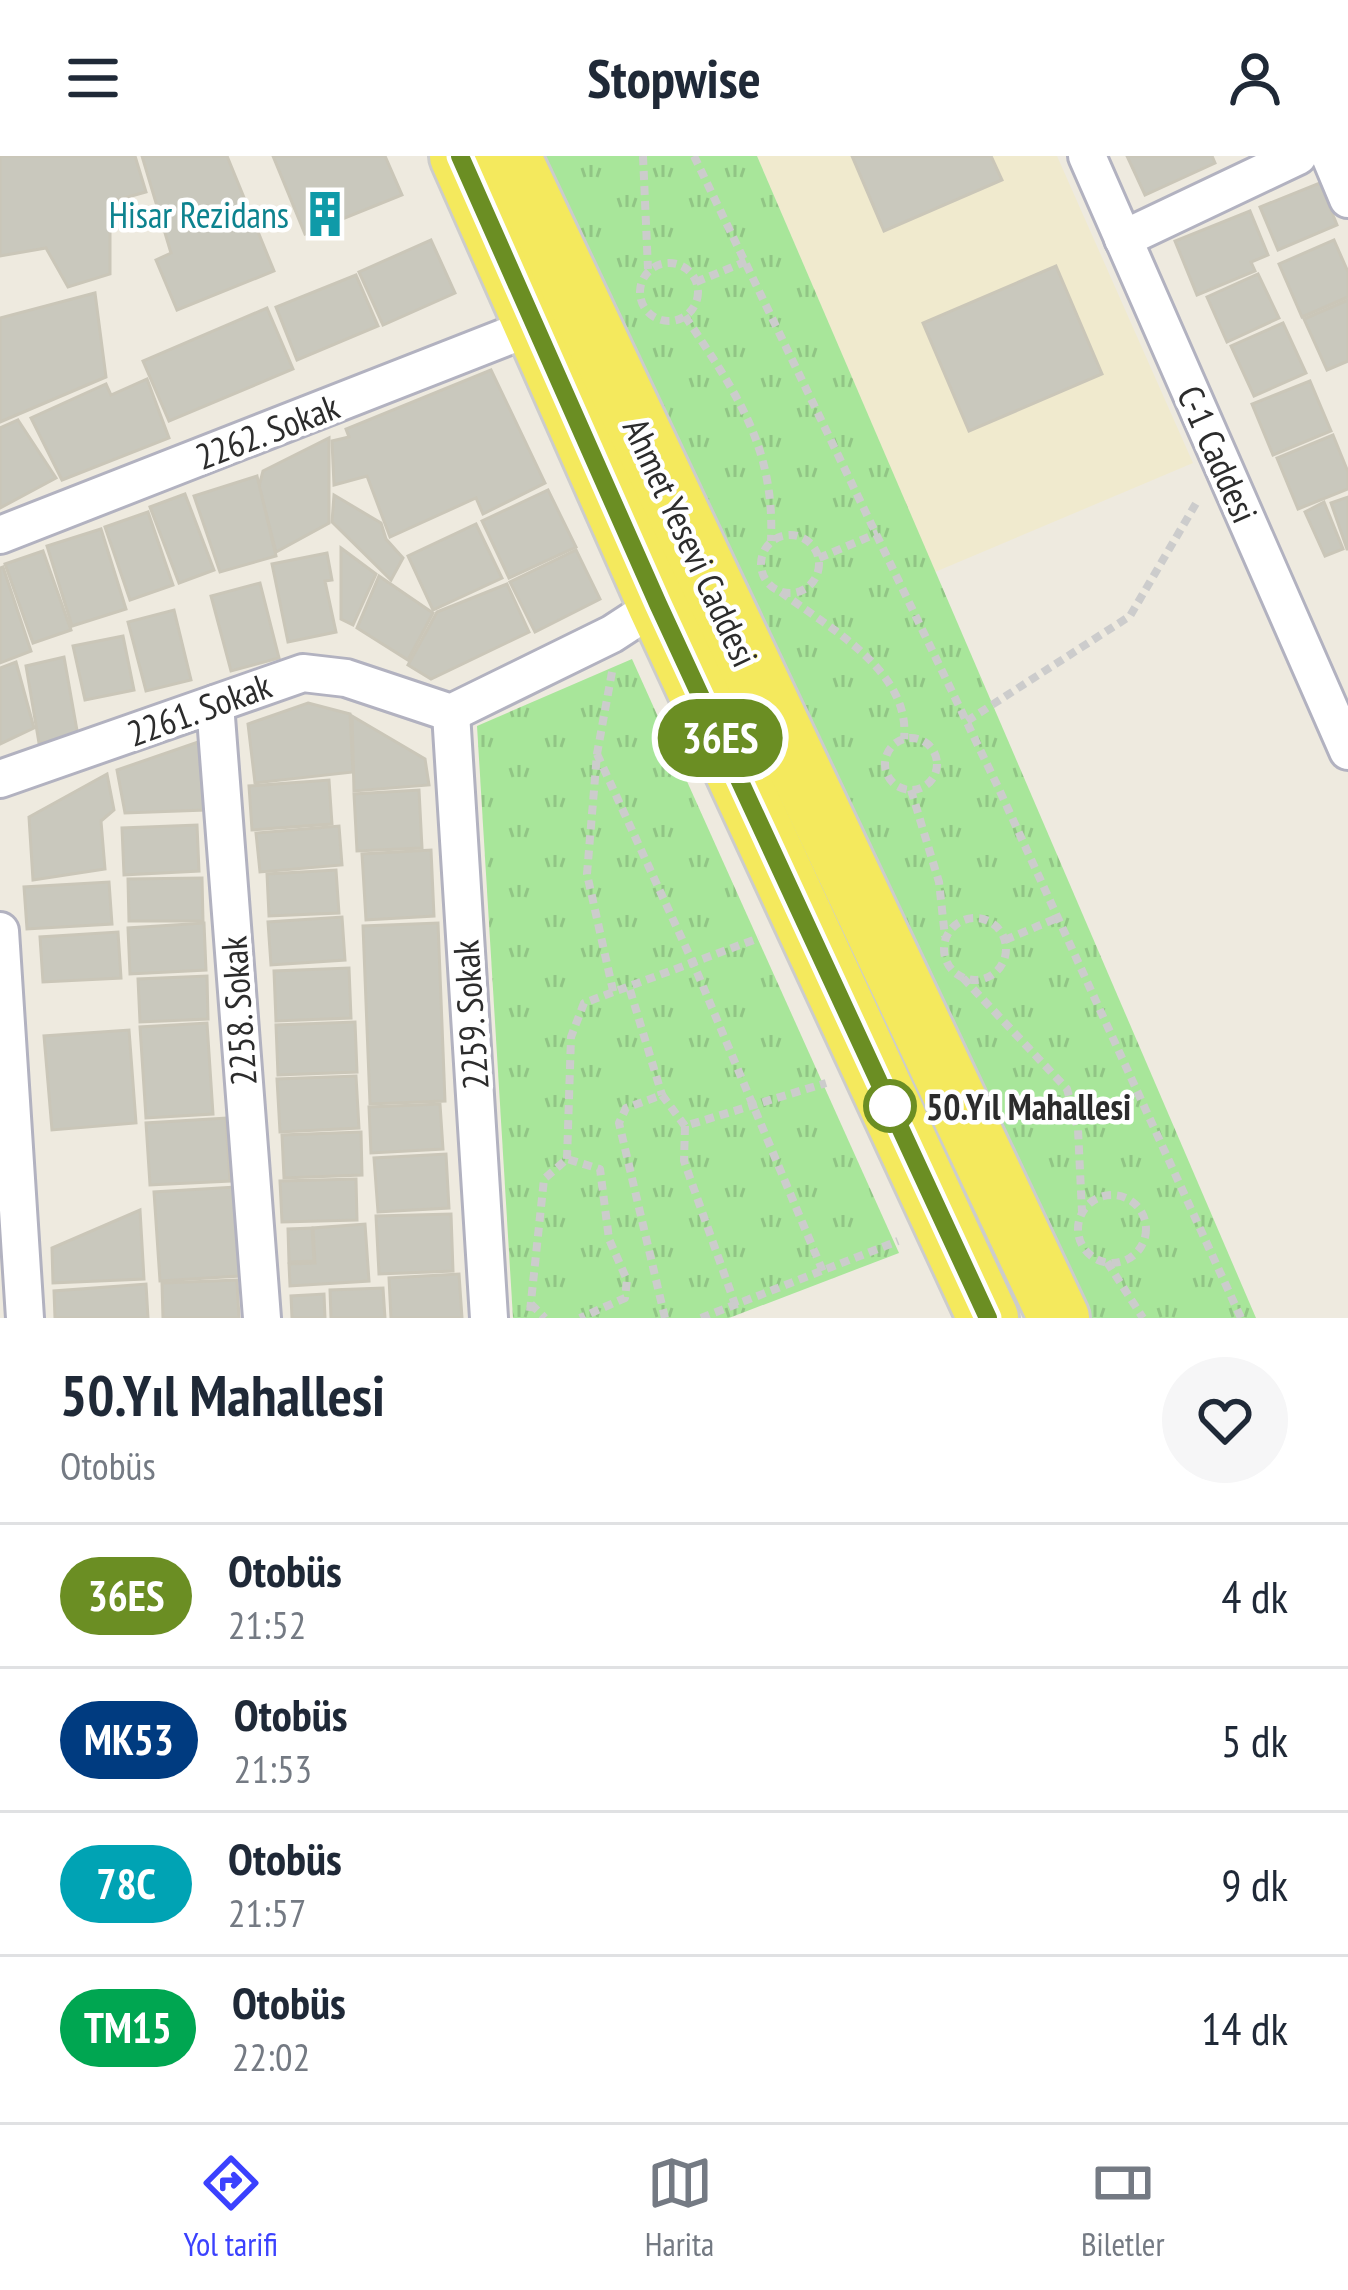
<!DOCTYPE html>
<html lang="tr">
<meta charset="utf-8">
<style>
:root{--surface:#fff;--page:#f6f6f7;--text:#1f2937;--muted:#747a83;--line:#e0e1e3;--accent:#3b41fe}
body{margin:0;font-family:"PT Sans Narrow",sans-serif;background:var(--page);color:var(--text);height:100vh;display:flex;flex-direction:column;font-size:45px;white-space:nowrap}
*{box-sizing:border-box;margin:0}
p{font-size:39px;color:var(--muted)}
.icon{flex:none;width:66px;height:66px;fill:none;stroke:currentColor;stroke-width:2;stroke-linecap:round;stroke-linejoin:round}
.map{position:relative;height:1162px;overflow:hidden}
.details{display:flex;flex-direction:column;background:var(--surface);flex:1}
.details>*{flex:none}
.badge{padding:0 24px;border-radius:39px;font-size:42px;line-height:78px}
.map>.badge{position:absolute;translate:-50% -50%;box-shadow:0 0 0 6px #fff}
.round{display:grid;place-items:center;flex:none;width:126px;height:126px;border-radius:63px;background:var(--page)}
.summary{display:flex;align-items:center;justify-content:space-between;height:204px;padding:0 60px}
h1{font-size:57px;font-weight:700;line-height:90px}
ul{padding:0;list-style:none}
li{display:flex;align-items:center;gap:36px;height:144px;padding:0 60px;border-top:3px solid var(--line)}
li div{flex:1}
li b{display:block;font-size:45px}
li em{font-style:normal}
li .badge{min-width:132px;font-weight:700;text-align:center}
header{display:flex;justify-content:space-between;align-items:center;height:156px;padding:0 60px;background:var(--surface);font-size:54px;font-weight:700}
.tabs{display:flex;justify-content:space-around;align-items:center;height:168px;border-top:3px solid var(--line);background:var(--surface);font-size:33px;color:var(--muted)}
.tabs a{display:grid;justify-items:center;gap:6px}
.tabs .active{color:var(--accent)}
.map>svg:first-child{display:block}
</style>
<header><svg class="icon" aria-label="menu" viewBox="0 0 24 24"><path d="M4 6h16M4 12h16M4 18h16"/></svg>Stopwise<svg class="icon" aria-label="person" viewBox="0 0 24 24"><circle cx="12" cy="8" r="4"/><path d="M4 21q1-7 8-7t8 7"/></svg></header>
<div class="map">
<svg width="1348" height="1162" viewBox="0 0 1348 1162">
<defs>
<pattern id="park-tufts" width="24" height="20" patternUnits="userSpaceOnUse" patternTransform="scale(3)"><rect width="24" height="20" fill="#a8e69a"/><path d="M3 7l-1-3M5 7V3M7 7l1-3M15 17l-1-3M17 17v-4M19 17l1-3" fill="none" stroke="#91c585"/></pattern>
</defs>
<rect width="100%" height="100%" fill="#eeeadf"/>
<!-- education -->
<polygon fill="#f0eace" points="757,0 1057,0 1193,307 935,416"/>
<!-- park -->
<g fill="url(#park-tufts)">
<polygon points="544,0 757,0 1256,1162 1087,1162"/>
<polygon points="632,503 899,1097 729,1162 513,1162 477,570"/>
</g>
<!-- building -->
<g fill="#c9c8bd" stroke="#cac6b8" stroke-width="3">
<polygon points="0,0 135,0 146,36 110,46 110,118 68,131 46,92 0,100"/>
<polygon points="142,0 227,0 274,115 177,154 156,104 171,97"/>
<polygon points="273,0 385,0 402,39 305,78"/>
<polygon points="852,0 991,0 1002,24 884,75"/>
<polygon points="1127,0 1212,0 1215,7 1145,39"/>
<polygon points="1320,27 1337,69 1278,94 1260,51"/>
<polygon points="1250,55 1268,99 1251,106 1255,115 1197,139 1175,85"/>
<polygon points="431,84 455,137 383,169 359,116"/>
<polygon points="1334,84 1348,116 1348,141 1302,161 1279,108"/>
<polygon points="1056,110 1102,218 969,275 923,167"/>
<polygon points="1258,118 1279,162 1227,186 1207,141"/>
<polygon points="356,119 378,170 297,204 276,151"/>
<polygon points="95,137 106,221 0,266 0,162"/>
<polygon points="1348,144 1348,205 1327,214 1304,163"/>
<polygon points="267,152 293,213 169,265 143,205"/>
<polygon points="1283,167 1306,217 1254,240 1231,190"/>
<polygon points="491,214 545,327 483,358 476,342 390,381 367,320 334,329 332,285 349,281 346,273"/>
<polygon points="147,223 169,282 62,324 31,262 106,228 111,239"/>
<polygon points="1310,225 1331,275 1273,299 1252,248"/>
<polygon points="18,264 56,322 0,352 0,272"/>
<polygon points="1333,279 1348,316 1348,333 1298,353 1277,302"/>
<polygon points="329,282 329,367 276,396 259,330 263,315"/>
<polygon points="257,320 276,400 220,416 194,340"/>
<polygon points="548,334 576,391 509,422 482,365"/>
<polygon points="185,338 214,414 179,427 150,351"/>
<polygon points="334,339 381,367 386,383 403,402 391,424 332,366"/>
<polygon points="1348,341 1348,393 1347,393 1331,347"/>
<polygon points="1324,346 1343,393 1325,400 1305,356"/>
<polygon points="148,356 173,429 130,444 105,371"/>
<polygon points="476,368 502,422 433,454 408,400"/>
<polygon points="101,373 126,453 72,470 47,390"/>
<polygon points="341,392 376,418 353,469 341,463"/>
<polygon points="576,394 600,443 535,476 510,426"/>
<polygon points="43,395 71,474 33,487 5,408"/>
<polygon points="327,397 332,424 325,425 336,476 288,486 272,408"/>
<polygon points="3,411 31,495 0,507 0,412"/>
<polygon points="379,420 433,457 408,504 357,472"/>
<polygon points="260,427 279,502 231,515 211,440"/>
<polygon points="507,428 529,476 431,523 408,509 437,456"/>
<polygon points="174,454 191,524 146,535 128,466"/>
<polygon points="123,480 134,534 85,544 73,490"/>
<polygon points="64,501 78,580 39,587 26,510"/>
<polygon points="16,506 34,572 0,588 0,512"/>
<polygon points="308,547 350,558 353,616 255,627 248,568"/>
<polygon points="352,560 425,603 429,629 354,635"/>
<polygon points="198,586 205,654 125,657 117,614"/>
<polygon points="107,618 114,654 101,665 105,713 33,724 29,661"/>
<polygon points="329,624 332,668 252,674 249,630"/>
<polygon points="419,634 422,692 357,695 354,638"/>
<polygon points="197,669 199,715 124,719 122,672"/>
<polygon points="339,670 342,709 260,716 256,677"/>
<polygon points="431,694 434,760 366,764 362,698"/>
<polygon points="336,714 339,757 269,760 267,718"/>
<polygon points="202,722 203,765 129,765 128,723"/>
<polygon points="109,726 112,768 27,773 24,731"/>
<polygon points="342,761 345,804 271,809 268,766"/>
<polygon points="204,767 206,814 130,818 128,772"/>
<polygon points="438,767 445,945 370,948 363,770"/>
<polygon points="118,776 121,822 43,826 40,781"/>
<polygon points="349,812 351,862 276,865 274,815"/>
<polygon points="207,820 208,863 140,866 138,823"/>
<polygon points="355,866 357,916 278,919 276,869"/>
<polygon points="207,867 213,958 146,962 140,871"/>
<polygon points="129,874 136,967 52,974 44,880"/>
<polygon points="356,920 359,972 280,976 277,923"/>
<polygon points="440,948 443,993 371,997 369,951"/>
<polygon points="226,962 230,1025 150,1029 146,967"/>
<polygon points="361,976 362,1019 284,1022 282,979"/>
<polygon points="446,998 449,1052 378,1056 374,1002"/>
<polygon points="356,1023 357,1064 282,1066 280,1025"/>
<polygon points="235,1031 240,1120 160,1125 154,1036"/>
<polygon points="140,1054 144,1123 53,1127 52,1092"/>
<polygon points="451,1058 453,1115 379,1118 376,1060"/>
<polygon points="365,1068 369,1125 290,1130 289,1108 315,1107 313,1072"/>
<polygon points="312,1072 314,1105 289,1106 288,1073"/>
<polygon points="459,1118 462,1162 391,1162 389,1122"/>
<polygon points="237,1124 239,1162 163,1162 162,1127"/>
<polygon points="146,1128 148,1162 55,1162 54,1135"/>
<polygon points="383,1132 385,1162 331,1162 330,1134"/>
<polygon points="324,1138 325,1162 292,1162 291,1140"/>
</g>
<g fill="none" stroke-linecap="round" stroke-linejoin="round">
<defs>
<g id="street">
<polyline points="1087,0 1348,595"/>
<polyline points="1330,0 1348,43"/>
<polyline points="1123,83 1298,0"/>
<polyline points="0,379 534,170"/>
<polyline points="215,548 262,1162"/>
<polyline points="451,557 489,1162"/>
<polyline points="0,623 303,517 346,522 451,557 612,478 658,448"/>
<polyline points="0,775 25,1162"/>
</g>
<g id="primary">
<polyline points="460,0 658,448 988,1162"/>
<polyline points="510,0 1059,1162"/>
</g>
</defs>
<!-- street casing -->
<use href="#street" stroke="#b2b2c0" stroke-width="42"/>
<!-- primary casing -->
<use href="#primary" stroke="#ccc" stroke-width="66"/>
<!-- path -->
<g stroke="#ccc" stroke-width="8" stroke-dasharray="9 6" stroke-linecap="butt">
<polyline points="643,0 648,113"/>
<polyline points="694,0 998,631 1241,1162"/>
<circle cx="669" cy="136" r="29"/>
<polyline points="696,126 747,105"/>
<path d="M685,160C736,237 775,290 771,385"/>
<circle cx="790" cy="408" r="29"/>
<polyline points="819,402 878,377"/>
<path d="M781,436C829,472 911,515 904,583"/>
<polyline points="612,516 597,598 587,718 614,839"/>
<polyline points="967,565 1130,460 1198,344"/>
<circle cx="911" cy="608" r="26"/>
<polyline points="597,598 694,809 824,1118"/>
<polyline points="911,634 939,726 945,781"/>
<circle cx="975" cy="793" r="31"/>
<polyline points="1005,784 1057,762"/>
<polyline points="963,822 1067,933 1078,973 1082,1056"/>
<polyline points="630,834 662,939"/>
<polyline points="685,970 684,1005 736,1151"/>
<polyline points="567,1003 571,881 584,847 759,782"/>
<circle cx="1112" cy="1073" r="34"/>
<polyline points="1107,1106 1143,1162"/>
<polyline points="531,1148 545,1162"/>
<polyline points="530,1155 544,1023 567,1003 600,1013 609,1083 627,1124 625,1142 580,1162"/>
<polyline points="665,1162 619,967 626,952 662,939 685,970 826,927"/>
<polyline points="701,1162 898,1085"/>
</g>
<!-- street -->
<use href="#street" stroke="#fff" stroke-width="36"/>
<!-- primary -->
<use href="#primary" stroke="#f4e95d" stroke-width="60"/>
</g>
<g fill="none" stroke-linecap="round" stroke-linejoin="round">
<defs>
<polyline id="line" points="460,0 658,448 988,1162"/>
</defs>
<!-- line casing -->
<use href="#line" stroke="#fff" stroke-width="27"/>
<!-- line -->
<use href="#line" stroke="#6b8e23" stroke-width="18"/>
</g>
<!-- icons -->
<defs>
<symbol id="building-bare" viewBox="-9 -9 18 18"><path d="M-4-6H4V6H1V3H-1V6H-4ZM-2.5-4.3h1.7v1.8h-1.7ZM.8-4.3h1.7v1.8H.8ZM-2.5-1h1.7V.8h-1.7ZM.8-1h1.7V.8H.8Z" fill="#0f9aa8" stroke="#fff" stroke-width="2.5" paint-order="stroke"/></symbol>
</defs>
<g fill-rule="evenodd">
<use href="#building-bare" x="292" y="25" width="66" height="66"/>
</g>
<!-- markers -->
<circle fill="#fff" stroke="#6b8e23" stroke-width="6" cx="890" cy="950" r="24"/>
<g text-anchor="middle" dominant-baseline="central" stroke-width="9" stroke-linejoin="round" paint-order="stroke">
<!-- culture labels -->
<g font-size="36" fill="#0d838f" stroke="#fff" text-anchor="end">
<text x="289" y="58">Hisar Rezidans</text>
</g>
<!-- street labels -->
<g font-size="36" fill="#2c2c2c" stroke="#fff">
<text transform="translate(267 275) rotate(-21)">2262. Sokak</text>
<text transform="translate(1218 298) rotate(66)">C-1 Caddesi</text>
<text transform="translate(691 386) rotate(65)">Ahmet Yesevi Caddesi</text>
<text transform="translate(199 553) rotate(-20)">2261. Sokak</text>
<text transform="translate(238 855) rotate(-94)">2258. Sokak</text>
<text transform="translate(470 859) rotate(-94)">2259. Sokak</text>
</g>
<!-- stop labels -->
<g font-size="36" font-weight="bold" fill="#2c2c2c" stroke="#fff" text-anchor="start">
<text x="926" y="950">50.Yıl Mahallesi</text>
</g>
</g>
</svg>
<b class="badge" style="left:720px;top:582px;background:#6b8e23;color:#fff">36ES</b>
</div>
<section class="details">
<div class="summary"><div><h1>50.Yıl Mahallesi</h1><p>Otobüs</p></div><a class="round"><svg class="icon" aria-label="heart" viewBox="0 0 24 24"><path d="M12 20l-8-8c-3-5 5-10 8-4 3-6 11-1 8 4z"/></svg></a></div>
<ul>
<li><span class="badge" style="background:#6b8e23;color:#fff">36ES</span><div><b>Otobüs</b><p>21:52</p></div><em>4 dk</em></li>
<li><span class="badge" style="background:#003b80;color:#fff">MK53</span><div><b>Otobüs</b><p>21:53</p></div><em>5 dk</em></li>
<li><span class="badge" style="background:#00a3b4;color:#fff">78C</span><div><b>Otobüs</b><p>21:57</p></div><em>9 dk</em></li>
<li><span class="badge" style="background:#00a651;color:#fff">TM15</span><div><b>Otobüs</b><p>22:02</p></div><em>14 dk</em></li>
</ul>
</section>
<nav class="tabs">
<a class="active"><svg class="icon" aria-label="directions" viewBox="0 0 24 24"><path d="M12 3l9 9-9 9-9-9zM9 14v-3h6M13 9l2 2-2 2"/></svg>Yol tarifi</a>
<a><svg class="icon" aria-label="map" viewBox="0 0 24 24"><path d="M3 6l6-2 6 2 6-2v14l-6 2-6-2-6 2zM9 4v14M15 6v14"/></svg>Harita</a>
<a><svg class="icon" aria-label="tickets" viewBox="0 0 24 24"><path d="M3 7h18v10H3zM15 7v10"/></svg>Biletler</a>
</nav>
